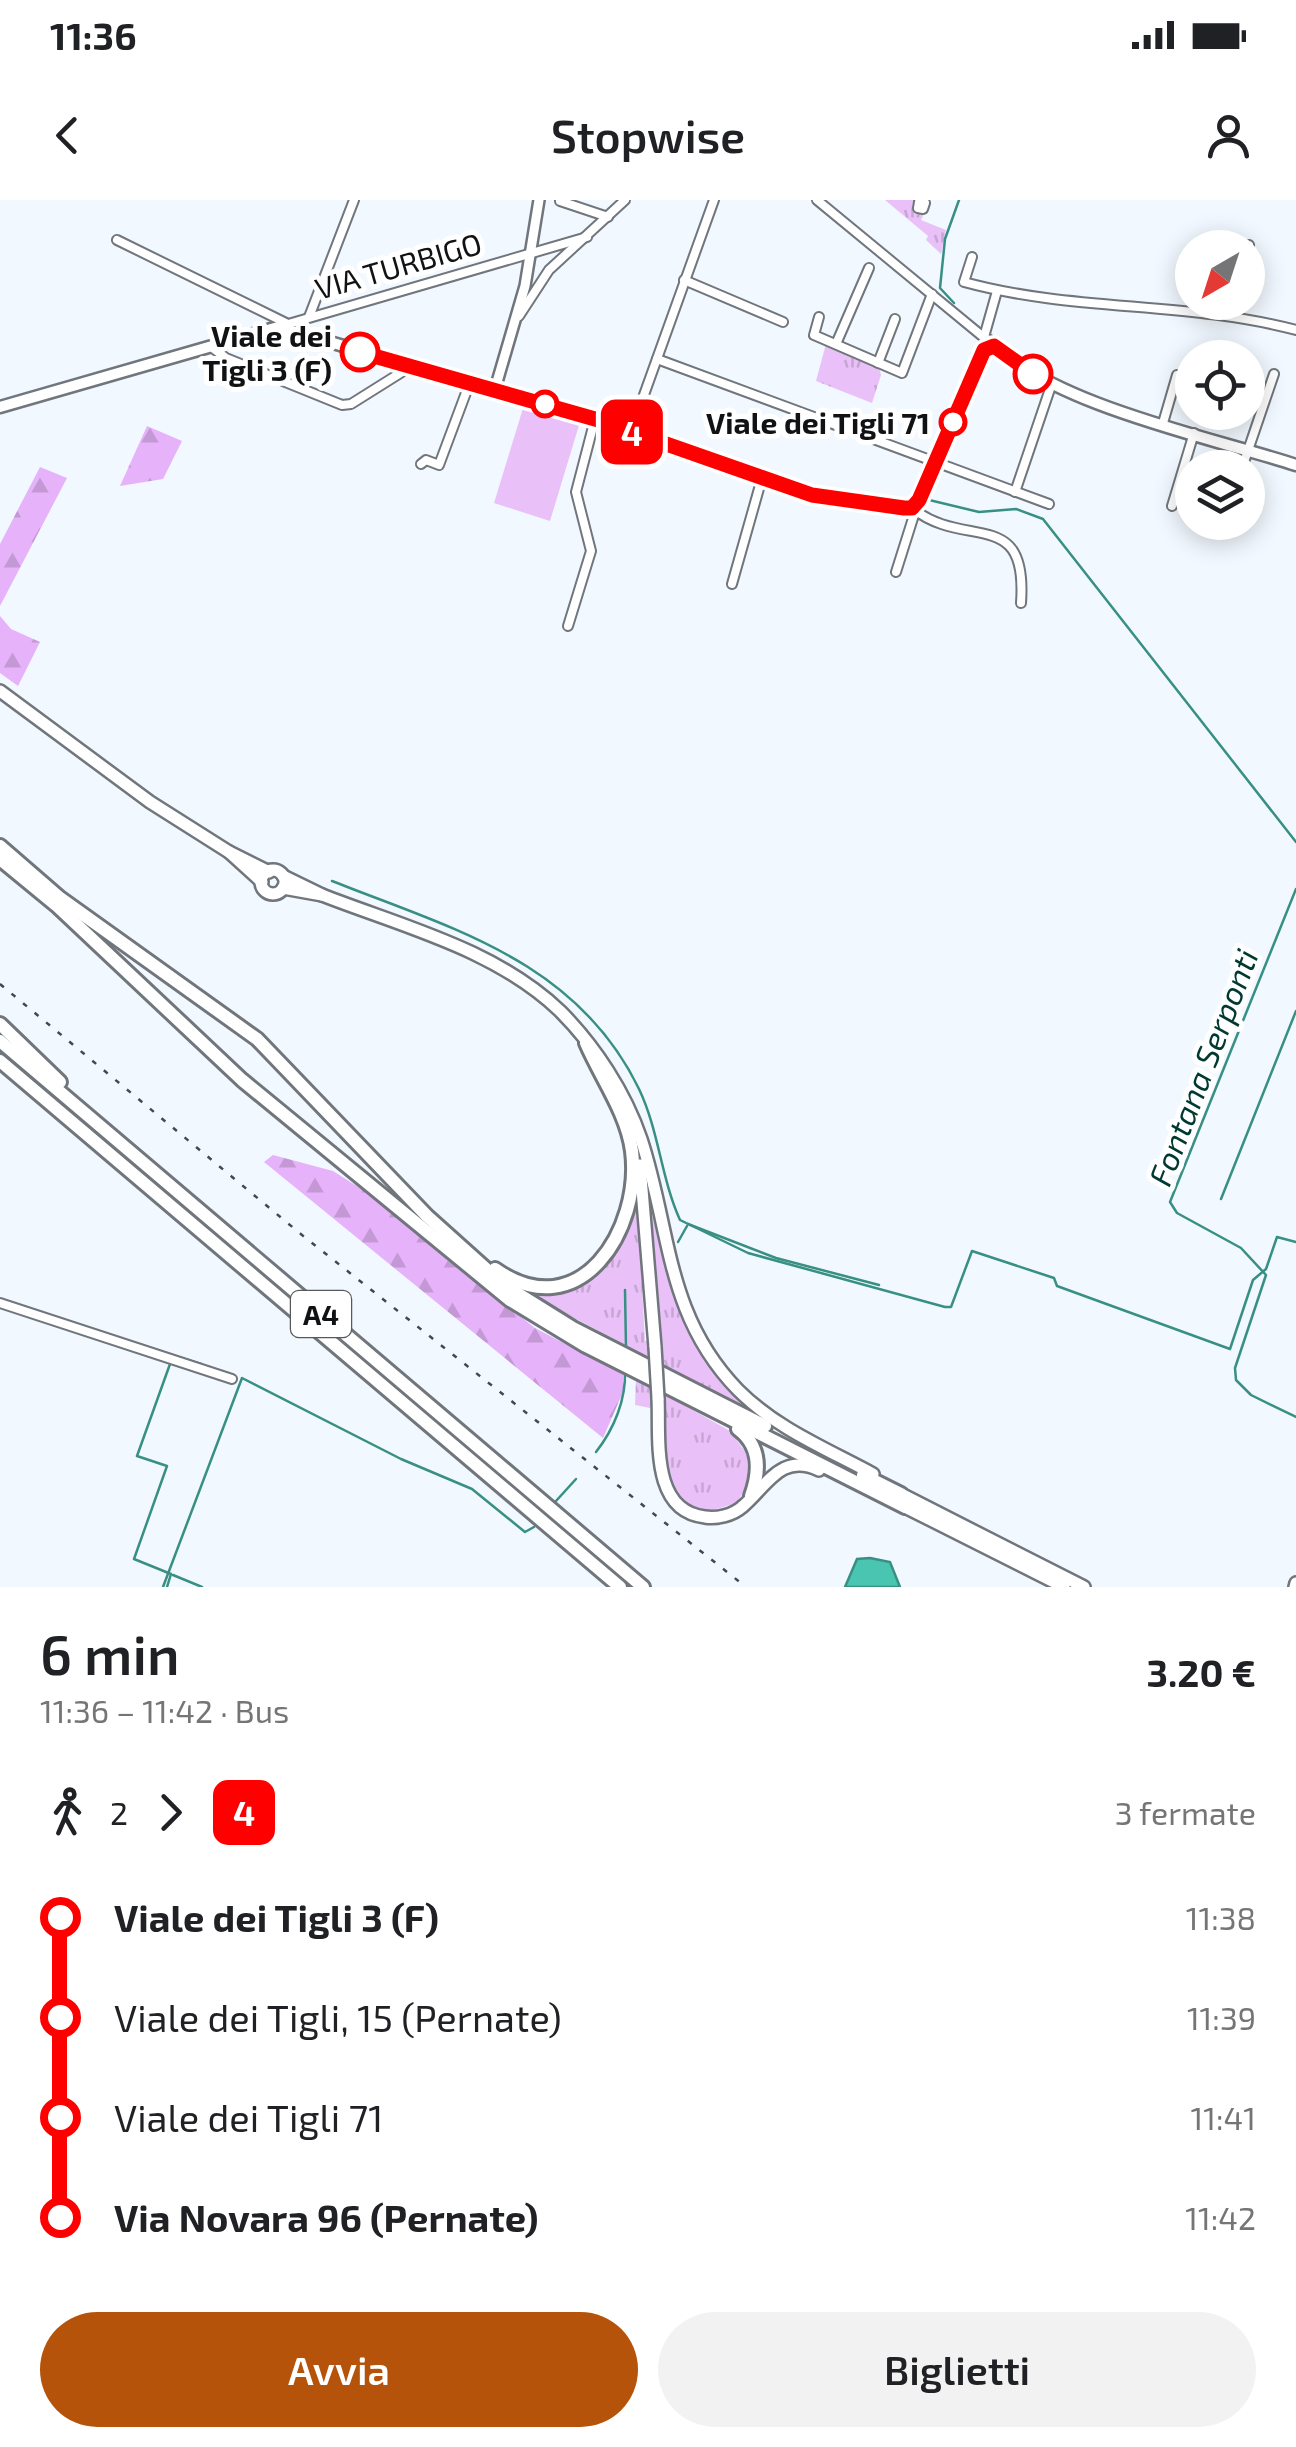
<!DOCTYPE html>
<html lang="it">
<meta charset="utf-8">
<style>
:root{--surface:#fff;--page:#f2f2f2;--text:#202124;--muted:#757577;--accent:#b45309}
body{margin:0;font-family:"Exo 2",sans-serif;background:var(--page);color:var(--text);height:100vh;display:flex;flex-direction:column;font-size:38px;white-space:nowrap}
*{box-sizing:border-box;margin:0}
p{font-size:32px;color:var(--muted)}
.icon{flex:none;width:55px;height:55px;fill:none;stroke:currentColor;stroke-width:2;stroke-linecap:round;stroke-linejoin:round}
.map{position:relative;height:1387px;overflow:hidden}
.panel{display:flex;flex-direction:column;background:var(--surface);flex:1}
.panel>*{flex:none}
.badge{padding:0 20px;border-radius:15px;font-size:35px;line-height:65px}
.needle{width:65px;rotate:219deg}
.controls{position:absolute;left:1175px;top:30px;display:grid;gap:20px}
.controls a{display:grid;place-items:center;width:90px;height:90px;border-radius:50%;background:var(--surface);box-shadow:0 5px 25px #0003;font-size:50px}
.map>.badge{position:absolute;translate:-50% -50%;box-shadow:0 0 0 5px #fff}
.legs{display:flex;align-items:center;gap:15px;height:110px;padding:0 40px;font-size:32px}
.legs p{margin-inline-start:auto}
.summary{display:flex;align-items:center;justify-content:space-between;height:170px;padding:0 40px}
h1{font-size:55px;font-weight:600;line-height:75px}
.action{display:flex;gap:20px;margin-top:auto;padding:20px 40px}
.action a{flex:1;height:115px;border-radius:60px;background:var(--accent);color:#fff;font-size:40px;font-weight:600;line-height:115px;text-align:center}
.action a+a{background:var(--page);color:var(--text)}
ul{padding:0 40px;list-style:none}
li{display:flex;align-items:center;gap:35px;height:100px;font-size:38px}
li i{display:grid;place-items:center;width:15px;height:100%;margin:0 12px;background:currentColor}
li i::after{content:'';width:25px;height:25px;margin:-12px;border:8px solid;border-radius:50%;background:var(--surface)}
li p{margin-inline-start:auto}
li:first-child i{background:linear-gradient(#0000 50%,currentColor 0)}
li:last-child i{background:linear-gradient(currentColor 50%,#0000 0)}
.status{display:flex;justify-content:space-between;align-items:center;height:70px;padding:0 50px;background:var(--surface);direction:ltr}
.status svg{height:28px;fill:currentColor}
header{display:flex;justify-content:space-between;align-items:center;height:130px;padding:0 40px;background:var(--surface);font-size:45px;font-weight:600}
.map>svg:first-child{display:block}
</style>
<div class="status"><b>11:36</b><svg viewBox="0 0 49 12"><path d="M0 12V9h3v3zM5 12V6h3v6zM10 12V3h3v9zM15 12V0h3v12zM26 1h20v11H26zM47 4h2v5h-2z"/></svg></div>
<header><svg class="icon" aria-label="back" viewBox="0 0 24 24"><path d="M15 5l-7 7 7 7"/></svg>Stopwise<svg class="icon" aria-label="person" viewBox="0 0 24 24"><circle cx="12" cy="8" r="4"/><path d="M4 21q1-7 8-7t8 7"/></svg></header>
<div class="map">
<svg width="1296" height="1387" viewBox="0 0 1296 1387">
<defs>
<pattern id="grass-tufts" width="24" height="20" patternUnits="userSpaceOnUse" patternTransform="scale(2.5)"><rect width="24" height="20" fill="#e9c1f8"/><path d="M3 7l-1-3M5 7V3M7 7l1-3M15 17l-1-3M17 17v-4M19 17l1-3" fill="none" stroke="#c7a5d4"/></pattern>
<pattern id="forest-firs" width="22" height="20" patternUnits="userSpaceOnUse" patternTransform="scale(2.5)"><rect width="22" height="20" fill="#e6b2fa"/><path d="M5 1l3.5 6h-7zM16 11l3.5 6h-7z" fill="#c498d5"/></pattern>
</defs>
<rect width="100%" height="100%" fill="#f2f8ff"/>
<!-- grass -->
<g fill="url(#grass-tufts)">
<polygon points="885,0 916,0 918,14 926,9 921,20 946,30 941,54 926,40 928,36"/>
<polygon points="827,140 878,163 881,175 872,203 816,181"/>
<path d="M636,978L645,1141L660,1142L652,1014C673,1105 695,1146 758,1216L522,1090C607,1100 618,1046 636,978Z"/>
<path d="M636,1178L730,1231L749,1257L754,1273L737,1303L706,1312C657,1300 666,1250 665,1211L635,1205Z"/>
</g>
<!-- forest -->
<g fill="url(#forest-firs)">
<polygon points="147,226 182,241 163,279 120,286"/>
<polygon points="40,267 67,278 0,406 0,344"/>
<polygon points="0,416 11,429 40,442 18,486 0,473"/>
<polygon points="273,955 333,971 360,988 535,1128 623,1174 623,1192 603,1238 264,962"/>
</g>
<!-- pitch -->
<polygon fill="#e9c1f8" points="524,205 580,222 550,321 494,303"/>
<!-- water -->
<polygon fill="#49c5b2" stroke="#388f83" stroke-width="2.5" points="870,1358 890,1362 900,1387 845,1387 857,1359"/>
<g fill="none" stroke-linecap="round" stroke-linejoin="round">
<!-- stream -->
<g stroke="#388f83" stroke-width="2.5">
<polyline points="954,103 940,88 945,39 959,0"/>
<polyline points="925,299 979,312 1016,309 1043,319 1296,642"/>
<path d="M332,681C453,729 577,761 639,889C659,931 661,978 680,1020L748,1053L945,1107H951L972,1051L1054,1078L1057,1086L1230,1149L1253,1080L1266,1069L1277,1037L1296,1042"/>
<polyline points="1296,689 1170,1002 1177,1013 1241,1048 1266,1075 1235,1168 1236,1180 1251,1195 1296,1217"/>
<polyline points="1221,999 1296,811"/>
<polyline points="688,1024 776,1058 879,1085"/>
<polyline points="678,1042 687,1026"/>
<polyline points="625,1090 626,1148"/>
<polyline points="0,1099 89,1128"/>
<polyline points="158,1151 173,1156"/>
<polyline points="175,1156 201,1164"/>
<path d="M596,1252C614,1229 626,1200 625,1171"/>
<polyline points="556,1301 576,1279"/>
<polyline points="173,1375 202,1387"/>
<polyline points="163,1387 242,1178 401,1259 472,1289 525,1332 534,1327"/>
<polyline points="167,1387 171,1374 134,1359 167,1266 137,1256 170,1164"/>
</g>
<defs>
<g id="minor">
<polyline points="817,0 987,140"/>
<polyline points="560,1 608,17"/>
<polygon points="919,2 925,3 923,9 918,8"/>
<polyline points="117,40 286,123"/>
<polyline points="1248,48 1249,45"/>
<path d="M972,57L964,82C1073,112 1187,101 1296,130"/>
<polyline points="684,80 783,122"/>
<polyline points="519,116 549,70 625,0"/>
<polyline points="309,117 354,0"/>
<polyline points="819,117 814,135 902,173 932,94"/>
<polyline points="278,127 587,37"/>
<polyline points="984,137 997,91"/>
<polyline points="836,144 869,68"/>
<polyline points="210,146 226,158 342,205 351,204 402,172 406,164"/>
<polyline points="657,159 1049,304"/>
<polyline points="878,163 895,119"/>
<polyline points="1163,223 1177,175"/>
<polyline points="631,231 714,0"/>
<polyline points="421,264 426,260 439,265 470,182"/>
<polyline points="1242,268 1274,174"/>
<polyline points="1015,292 1052,183"/>
<polyline points="1172,306 1194,233"/>
<polyline points="1223,327 1224,322"/>
<path d="M896,372L914,315L912,308C965,351 1028,305 1021,403"/>
<polyline points="732,384 762,278"/>
<polyline points="568,426 591,351 576,292 595,219"/>
<polyline points="0,1103 232,1179"/>
</g>
<polyline id="tertiary" points="495,189 525,86 539,0"/>
<path id="secondary" d="M0,207L278,127L595,219L812,295L912,308L987,140C1055,206 1206,236 1296,265"/>
<g id="primary">
<polyline points="0,491 150,602 229,652"/>
<circle cx="273" cy="682" r="12"/>
<polyline points="283,676 322,695 283,688"/>
<polyline points="262,682 229,652 269,672"/>
<path d="M322,695C404,727 495,749 560,811C595,846 625,892 641,939C671,1030 665,1115 738,1190C777,1229 825,1248 873,1274"/>
<polyline points="640,965 655,1147"/>
<path d="M658,1198C660,1238 650,1311 705,1317C717,1319 733,1315 742,1307C767,1286 781,1252 819,1270"/>
</g>
<g id="trunk">
<polyline points="901,1294 1084,1387"/>
<polyline points="905,1307 1064,1387"/>
<polyline points="1295,1387 1296,1383"/>
</g>
<g id="motorway">
<polyline points="0,646 60,698 257,839 427,1016 504,1085 573,1128 765,1226"/>
<polyline points="0,659 56,705 242,880 510,1100 586,1146 905,1307"/>
<polyline points="0,824 60,882"/>
<polyline points="0,841 643,1387"/>
<polyline points="0,861 620,1387"/>
<path d="M495,1069C580,1129 642,1029 632,951C627,913 601,878 586,843"/>
<path d="M738,1229C761,1246 760,1271 751,1296"/>
<polyline points="863,1275 901,1294"/>
</g>
</defs>
<!-- minor casing -->
<use href="#minor" stroke="#70767c" stroke-width="12"/>
<!-- tertiary casing -->
<use href="#tertiary" stroke="#70767c" stroke-width="14"/>
<!-- secondary casing -->
<use href="#secondary" stroke="#70767c" stroke-width="15"/>
<!-- primary casing -->
<use href="#primary" stroke="#70767c" stroke-width="16"/>
<!-- trunk casing -->
<use href="#trunk" stroke="#70767c" stroke-width="16"/>
<!-- motorway casing -->
<use href="#motorway" stroke="#70767c" stroke-width="18"/>
<!-- minor -->
<use href="#minor" stroke="#fff" stroke-width="8"/>
<!-- tertiary -->
<use href="#tertiary" stroke="#fff" stroke-width="9"/>
<!-- secondary -->
<use href="#secondary" stroke="#fff" stroke-width="10"/>
<!-- primary -->
<use href="#primary" stroke="#fff" stroke-width="11"/>
<!-- trunk -->
<use href="#trunk" stroke="#fff" stroke-width="11"/>
<!-- motorway -->
<use href="#motorway" stroke="#fff" stroke-width="12"/>
<!-- rail -->
<polyline stroke="#45484b" stroke-width="2.5" stroke-dasharray="5 10" stroke-linecap="butt" points="0,784 302,1035 746,1387"/>
<defs>
<polyline id="primary-bridge" points="655,1147 658,1198"/>
</defs>
<!-- primary-bridge casing -->
<use href="#primary-bridge" stroke="#70767c" stroke-width="16" stroke-linecap="butt"/>
<!-- primary-bridge -->
<use href="#primary-bridge" stroke="#fff" stroke-width="11"/>
</g>
<g fill="none" stroke-linecap="round" stroke-linejoin="round">
<defs>
<polyline id="line-1" points="360,152 595,219 812,295 904,308 912,308 919,300 984,150 994,146 1033,174"/>
</defs>
<!-- line-1 casing -->
<use href="#line-1" stroke="#fff" stroke-width="22"/>
<!-- line-1 -->
<use href="#line-1" stroke="#f00" stroke-width="15"/>
</g>
<!-- markers -->
<g fill="#fff" stroke="#f00" stroke-width="5">
<circle cx="360" cy="152" r="18"/>
<circle cx="1033" cy="174" r="18"/>
<circle cx="545" cy="204" r="12"/>
<circle cx="953" cy="222" r="12"/>
</g>
<g text-anchor="middle" dominant-baseline="central" stroke-width="10" stroke-linejoin="round" paint-order="stroke">
<!-- shield labels -->
<rect fill="#fff" stroke="#58595a" stroke-width="2.5" x="291" y="1091" width="60" height="46" rx="8"/>
<g font-size="28" font-weight="bold" fill="#101214">
<text x="321" y="1114">A4</text>
</g>
<!-- street labels -->
<g font-size="30" fill="#101214" stroke="#fff">
<text transform="translate(398 65) rotate(-16)">VIA TURBIGO</text>
</g>
<!-- stop labels -->
<g font-size="30" font-weight="bold" fill="#101214" stroke="#fff" text-anchor="end">
<text x="332" y="135">Viale dei<tspan x="332" dy="34">Tigli 3 (F)</tspan></text>
<text x="930" y="222">Viale dei Tigli 71</text>
</g>
<!-- water labels -->
<g font-size="32" font-style="italic" fill="#003931" stroke="#fff">
<text transform="translate(1202 867) rotate(-69)">Fontana Serponti</text>
</g>
</g>
</svg>
<div class="controls">
<a><svg class="needle" viewBox="-14 -14 28 28"><path d="M0-13l5 13h-10z" fill="#e53935"/><path d="M0 13l5-13h-10z" fill="#757577"/></svg></a>
<a><svg class="icon" aria-label="locate" viewBox="0 0 24 24"><circle cx="12" cy="12" r="6"/><path d="M12 2v4M12 18v4M2 12h4M18 12h4"/></svg></a>
<a><svg class="icon" aria-label="layers" viewBox="0 0 24 24"><path d="M12 4l9 5-9 5-9-5zM3 14l9 5 9-5"/></svg></a>
</div>
<b class="badge" style="left:632px;top:232px;background:#f00;color:#fff">4</b>
</div>
<section class="panel">
<div class="summary"><div><h1>6 min</h1><p>11:36 – 11:42 · Bus</p></div><b>3.20 €</b></div>
<div class="legs"><svg class="icon" aria-label="walk" viewBox="0 0 24 24"><circle cx="13" cy="4" r="2"/><path d="M13 8l-2 6 4 7M11 14l-3 7M7 12l3-4h3l4 4"/></svg>2<svg class="icon" aria-label="forward" viewBox="0 0 24 24"><path d="M9 5l7 7-7 7"/></svg><b class="badge" style="background:#f00;color:#fff">4</b><p>3 fermate</p></div>
<ul>
<li><i style="color:#f00"></i><b>Viale dei Tigli 3 (F)</b><p>11:38</p></li>
<li><i style="color:#f00"></i><span>Viale dei Tigli, 15 (Pernate)</span><p>11:39</p></li>
<li><i style="color:#f00"></i><span>Viale dei Tigli 71</span><p>11:41</p></li>
<li><i style="color:#f00"></i><b>Via Novara 96 (Pernate)</b><p>11:42</p></li>
</ul>
<div class="action"><a>Avvia</a><a>Biglietti</a></div>
</section>
